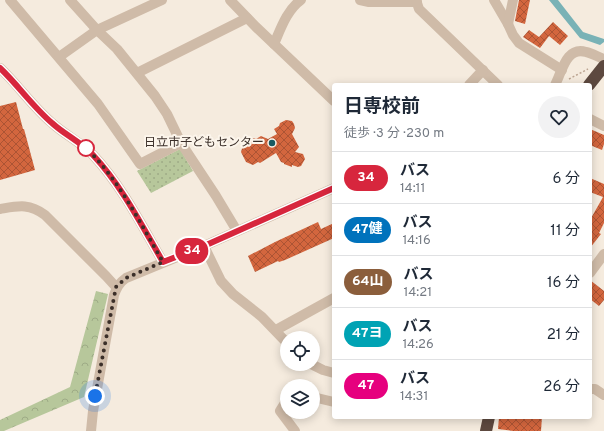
<!DOCTYPE html>
<html lang="ja">
<meta charset="utf-8">
<style>
:root{--surface:#fff;--page:#f2f2f3;--text:#1f2937;--muted:#747a83;--line:#e0e1e3}
body{margin:0;font-family:Overpass,"Noto Sans JP",sans-serif;background:var(--page);color:var(--text);height:100vh;display:flex;flex-direction:column;font-size:15px;white-space:nowrap}
*{box-sizing:border-box;margin:0}
p{font-size:13px;color:var(--muted)}
.icon{flex:none;width:22px;height:22px;fill:none;stroke:currentColor;stroke-width:2;stroke-linecap:round;stroke-linejoin:round}
.map{position:relative;flex:1;overflow:hidden}
.drawer{position:absolute;left:332px;top:83px;width:260px;height:336px;display:flex;flex-direction:column;background:var(--surface);border-radius:4px;box-shadow:0 2px 10px #0003}
.drawer>*{flex:none}
.badge{padding:0 8px;border-radius:13px;font-size:14px;line-height:26px}
.buttons{position:absolute;left:280px;top:331px;display:grid;gap:8px}
.buttons a{display:grid;place-items:center;width:40px;height:40px;border-radius:50%;background:var(--surface);box-shadow:0 2px 10px #0003;font-size:20px}
.you{position:absolute;width:20px;height:20px;margin:-10px;border:3px solid #fff;border-radius:50%;background:#1a73e8;box-shadow:0 0 0 6px #1a73e833}
.map>.badge{position:absolute;translate:-50% -50%;box-shadow:0 0 0 2px #fff}
.round{display:grid;place-items:center;flex:none;width:42px;height:42px;border-radius:21px;background:var(--page)}
.head{display:flex;align-items:center;justify-content:space-between;height:68px;padding:0 12px}
h1{font-size:19px;font-weight:700;line-height:30px}
ul{padding:0;list-style:none}
li{display:flex;align-items:center;gap:12px;height:52px;padding:0 12px;border-top:1px solid var(--line)}
li div{flex:1}
li b{display:block;font-size:15px}
li em{font-style:normal}
li .badge{min-width:44px;font-weight:700;text-align:center}
.map>svg:first-child{display:block}
</style>
<div class="map">
<svg width="604" height="431" viewBox="0 0 604 431">
<defs>
<pattern id="forest-crowns" width="20" height="18" patternUnits="userSpaceOnUse"><rect width="20" height="18" fill="#b7c79b"/><path d="M2 6a3 3 0 1 1 6 0M12 15a3 3 0 1 1 6 0" fill="none" stroke="#9eab86"/></pattern>
<pattern id="park-dots" width="8" height="8" patternUnits="userSpaceOnUse"><rect width="8" height="8" fill="#b7c79b"/><path d="M2 2h.1M6 6h.1" fill="none" stroke="#9eab86" stroke-width="1.8" stroke-linecap="round"/></pattern>
<pattern id="building-cross-hatch" width="8" height="8" patternUnits="userSpaceOnUse"><rect width="8" height="8" fill="#d3663e"/><path d="M0 0l8 8M0 8l8-8" fill="none" stroke="#ac5434"/></pattern>
</defs>
<rect width="100%" height="100%" fill="#f5ebde"/>
<!-- forest -->
<polygon fill="url(#forest-crowns)" points="96,291 108,294 84,397 4,431 0,431 0,420 70,387"/>
<!-- park -->
<polygon fill="url(#park-dots)" points="180,149 193,171 151,193 137,171"/>
<!-- water -->
<polygon fill="#79b2b6" points="549,0 558,0 583,32 604,39 604,42 600,45 580,38"/>
<!-- building -->
<g fill="url(#building-cross-hatch)">
<polygon points="519,0 530,0 525,24 515,21"/>
<polygon points="553,22 568,36 560,45 549,36 540,48 523,37 529,30 539,37"/>
<polygon points="16,102 23,129 24,129 35,170 0,180 0,106"/>
<polygon points="286,120 292,121 294,124 295,128 292,134 299,147 295,152 303,154 305,159 301,166 298,167 292,165 292,167 284,164 284,163 281,162 276,153 260,163 258,162 253,165 246,162 241,152 243,145 254,138 256,139 261,136 268,139 277,134 274,129 279,126 280,123"/>
<polygon points="590,129 604,135 604,144 602,150 590,145"/>
<polygon points="590,178 604,184 604,223 599,233 601,234 590,248 590,220 603,197 590,192"/>
<polygon points="318,222 321,229 334,223 334,238 285,260 279,262 278,261 255,272 248,256 275,242"/>
<polygon points="590,280 604,291 604,300 599,306 590,299"/>
<polygon points="499,417 542,417 541,431 513,431 498,429"/>
</g>
<g fill="none" stroke-linecap="round" stroke-linejoin="round">
<!-- path -->
<polyline stroke="#bca592" stroke-width="1.5" stroke-dasharray="2 2" stroke-linecap="butt" points="569,79 588,69"/>
<!-- minor -->
<g stroke="#cfbba8" stroke-width="10">
<polyline points="10,0 98,104 140,164 181,143"/>
<polyline points="70,0 97,30 117,49 155,96 167,114 181,143 216,196 237,231"/>
<polyline points="230,0 256,27 334,101"/>
<polyline points="360,0 369,2 417,2"/>
<polyline points="416,0 419,9 498,85"/>
<polyline points="494,0 508,24 513,35 519,43 562,70"/>
<polyline points="508,24 513,0"/>
<path d="M274,44C281,28 287,10 301,0"/>
<polyline points="59,57 97,30 162,0"/>
<path d="M0,68C18,85 33,107 52,123C65,135 81,142 93,155C122,186 142,226 163,262"/>
<polyline points="137,73 247,18"/>
<polyline points="469,85 483,70"/>
<path d="M555,85C562,72 566,46 586,52C592,53 598,57 604,59"/>
<polyline points="590,119 604,126"/>
<path d="M0,209C18,206 29,203 45,215L106,276L116,287"/>
<polyline points="204,246 221,281 233,294 262,317 287,343"/>
<polyline points="590,273 604,254"/>
<polyline points="276,330 334,298"/>
<polyline points="311,364 323,370 334,373"/>
<polyline points="590,389 595,389 604,395"/>
<polyline points="313,397 334,402"/>
<polyline points="287,402 285,403 280,411 295,431"/>
<path d="M91,431L93,411L114,295C117,287 119,283 126,278L204,246L334,188"/>
</g>
<!-- highway -->
<g stroke="#5d493f" stroke-width="12">
<polyline points="589,85 604,66"/>
<polyline points="486,431 489,417"/>
</g>
</g>
<g fill="none" stroke-linecap="round" stroke-linejoin="round">
<defs>
<path id="line" d="M0,68C18,85 33,107 52,123C65,135 81,142 93,155C122,186 142,226 163,262L204,246L334,188"/>
</defs>
<!-- line casing -->
<use href="#line" stroke="#fff" stroke-width="9"/>
<!-- line -->
<use href="#line" stroke="#d7263d" stroke-width="6"/>
<!-- walk -->
<path stroke="#3b2f29" stroke-width="4" stroke-dasharray="0 7.2" d="M86,148L85,147C119,179 140,223 163,262L126,278L116,287L95,396"/>
</g>
<!-- markers -->
<circle fill="#195b62" stroke="#fcf5eb" stroke-width="1.5" cx="272" cy="143" r="4"/>
<circle fill="#fff" stroke="#d7263d" stroke-width="2" cx="86" cy="148" r="8"/>
<g text-anchor="middle" dominant-baseline="central" stroke-width="4" stroke-linejoin="round" paint-order="stroke">
<!-- poi labels -->
<g font-size="12" fill="#3b2f29" stroke="#fcf5eb" text-anchor="end">
<text x="264" y="143">日立市子どもセンター</text>
</g>
</g>
</svg>
<div class="buttons">
<a><svg class="icon" aria-label="locate" viewBox="0 0 24 24"><circle cx="12" cy="12" r="6"/><path d="M12 2v4M12 18v4M2 12h4M18 12h4"/></svg></a>
<a><svg class="icon" aria-label="layers" viewBox="0 0 24 24"><path d="M12 4l9 5-9 5-9-5zM3 14l9 5 9-5"/></svg></a>
</div>
<div class="you" style="left:95px;top:396px"></div>
<b class="badge" style="left:192px;top:251px;background:#d7263d;color:#fff">34</b>
<section class="drawer">
<div class="head"><div><h1>日専校前</h1><p>徒歩 · 3 分 · 230 m</p></div><a class="round"><svg class="icon" aria-label="heart" viewBox="0 0 24 24"><path d="M12 20l-8-8c-3-5 5-10 8-4 3-6 11-1 8 4z"/></svg></a></div>
<ul>
<li><span class="badge" style="background:#d7263d;color:#fff">34</span><div><b>バス</b><p>14:11</p></div><em>6 分</em></li>
<li><span class="badge" style="background:#0072bc;color:#fff">47健</span><div><b>バス</b><p>14:16</p></div><em>11 分</em></li>
<li><span class="badge" style="background:#8b5e3c;color:#fff">64山</span><div><b>バス</b><p>14:21</p></div><em>16 分</em></li>
<li><span class="badge" style="background:#00a3b4;color:#fff">47ヨ</span><div><b>バス</b><p>14:26</p></div><em>21 分</em></li>
<li><span class="badge" style="background:#e6007e;color:#fff">47</span><div><b>バス</b><p>14:31</p></div><em>26 分</em></li>
</ul>
</section>
</div>
